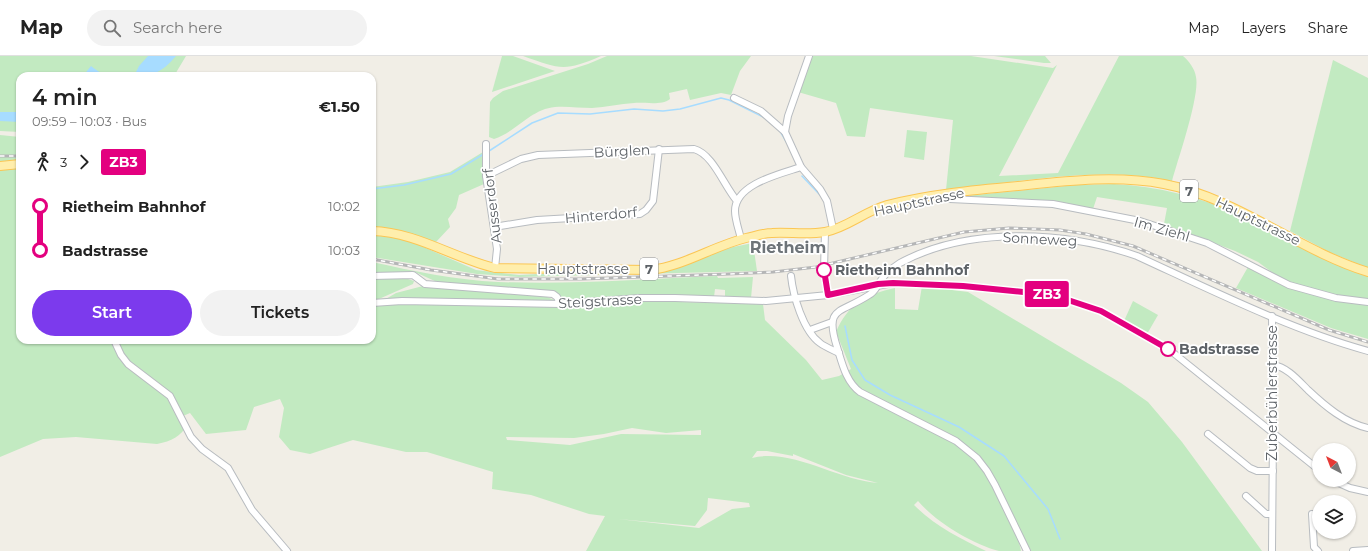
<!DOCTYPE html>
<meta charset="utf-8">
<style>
:root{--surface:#fff;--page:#f2f2f2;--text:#222;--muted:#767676;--line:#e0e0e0;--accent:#7c3aed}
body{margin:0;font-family:Montserrat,sans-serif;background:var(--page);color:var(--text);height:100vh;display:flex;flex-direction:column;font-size:15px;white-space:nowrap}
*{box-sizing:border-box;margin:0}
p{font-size:13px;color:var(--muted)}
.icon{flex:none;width:22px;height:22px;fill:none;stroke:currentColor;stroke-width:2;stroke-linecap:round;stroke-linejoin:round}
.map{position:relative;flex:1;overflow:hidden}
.details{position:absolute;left:16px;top:16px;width:360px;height:272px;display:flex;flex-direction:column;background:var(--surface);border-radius:12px;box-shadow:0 1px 3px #0004}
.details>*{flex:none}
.badge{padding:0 8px;border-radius:3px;font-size:14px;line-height:26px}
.needle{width:26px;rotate:318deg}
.controls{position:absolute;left:1312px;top:387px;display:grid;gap:8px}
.controls a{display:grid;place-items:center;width:44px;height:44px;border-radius:50%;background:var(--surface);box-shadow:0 1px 3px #0004;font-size:20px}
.map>.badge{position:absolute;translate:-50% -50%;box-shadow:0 0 0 2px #fff}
.legs{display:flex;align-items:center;gap:6px;height:44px;padding:0 16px;font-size:13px}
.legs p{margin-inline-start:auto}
.overview{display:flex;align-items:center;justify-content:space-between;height:68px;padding:0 16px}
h1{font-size:22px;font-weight:600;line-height:30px}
.cta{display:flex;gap:8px;margin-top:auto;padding:8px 16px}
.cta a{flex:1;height:46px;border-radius:24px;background:var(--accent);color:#fff;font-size:16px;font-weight:600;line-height:46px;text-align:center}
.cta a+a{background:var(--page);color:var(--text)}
ul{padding:0 16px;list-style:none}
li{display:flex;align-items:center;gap:14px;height:44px;font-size:15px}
li i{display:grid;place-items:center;width:6px;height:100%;margin:0 5px;background:currentColor}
li i::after{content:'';width:10px;height:10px;margin:-5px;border:3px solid;border-radius:50%;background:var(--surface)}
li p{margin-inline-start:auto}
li:first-child i{background:linear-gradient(#0000 50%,currentColor 0)}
li:last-child i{background:linear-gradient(currentColor 50%,#0000 0)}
header{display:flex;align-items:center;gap:24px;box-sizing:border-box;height:56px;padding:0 20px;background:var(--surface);border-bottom:1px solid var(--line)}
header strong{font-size:19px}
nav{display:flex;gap:22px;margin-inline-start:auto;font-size:14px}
.search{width:280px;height:36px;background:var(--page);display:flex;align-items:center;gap:10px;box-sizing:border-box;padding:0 14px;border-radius:22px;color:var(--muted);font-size:15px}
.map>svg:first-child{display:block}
</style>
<header>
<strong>Map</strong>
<div class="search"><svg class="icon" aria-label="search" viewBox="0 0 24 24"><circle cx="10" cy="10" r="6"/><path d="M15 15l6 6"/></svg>Search here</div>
<nav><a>Map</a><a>Layers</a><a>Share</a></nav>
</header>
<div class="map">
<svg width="1368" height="495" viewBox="0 0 1368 495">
<rect width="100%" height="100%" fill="#f1eee6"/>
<!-- green -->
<g fill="#c2eac1" fill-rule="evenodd">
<polygon points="0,0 186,0 174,20 20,20 20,76 0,75"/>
<polygon points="502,0 513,0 555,15 492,36"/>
<path d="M523,0H601C564,16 560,13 523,0Z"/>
<path d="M607,0H751L740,15L731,39L721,37L690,44L687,33L669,37L670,43C661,50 645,46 634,47C620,48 606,51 592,52C580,52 567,50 555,51C531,53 516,76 494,83L489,81L490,46L493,42L503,35L588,8Z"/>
<path d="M813,0H971L1053,12L1057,9L999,120L1058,117L1119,0H1183C1189,5 1195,13 1196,21C1200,40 1178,103 1172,125C1100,109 1019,126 946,134L953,64L870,52L865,81L847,80L836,47L798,36Z"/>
<polygon points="994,0 1045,0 1051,7 1044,7"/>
<polygon points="1333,4 1368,22 1368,212 1329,196 1290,175"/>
<polygon points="907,74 927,76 924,104 904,101"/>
<path d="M0,79L20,81V284H372V251L396,237L423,230L547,241L557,245H389L552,251L639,245L763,248L765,264L806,304L822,324L839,320L851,313L836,276C848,248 866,238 895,232V253L918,254L922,230L968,236L1121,327L1148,346L1182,386L1262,495H1031L1023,483L1019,486L1021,495C1014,495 1006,495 999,495C972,488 936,466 918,445L914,449C936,471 958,481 986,495H586L605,460L589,458L531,439L492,433L493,416L427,396H406L353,384L310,398L290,394L279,381L284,352L280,343L254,351L246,374L206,378L190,357L183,360L188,368C180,381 172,385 157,388L76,381L43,383L0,401ZM632,372L666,377L701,374V379L621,378L570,389L507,384L506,381L574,382L604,378ZM757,395H767L793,400V398L846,419L878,427C837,424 792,392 752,402ZM708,442L749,447L750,451L732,453L699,472L618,463L695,470L707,454Z"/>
<polygon points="483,96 484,128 459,139 456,152 448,163 450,171 436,186 403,175 372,171 372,131 408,126 450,116"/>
<path d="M1114,128C1157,130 1202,141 1241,160C1283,180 1323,205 1368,220V283L1331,272L1236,232L1248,211L1270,223L1295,233L1258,206L1235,195L1164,168L1167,152L1097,141L1093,153L1053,146L955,141L1075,129Z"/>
<polygon points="372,178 403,182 476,214 519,219 578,216 660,216 674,213 708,199 733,191 753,187 757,215 519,221 477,218 372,201"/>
<path d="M372,206C413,215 456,224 498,226C571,229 645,223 717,220L718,222L753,221L751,242H725V234L715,233L714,241L571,246L559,241L437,226L415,216L372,217Z"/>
<polygon points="372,222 405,222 414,225 413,228 372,246"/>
<polygon points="1133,245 1158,259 1147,278 1124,265"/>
</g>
<!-- water -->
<g fill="#a7dcff">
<path d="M148,0H176C162,16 154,20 134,20L139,10Z"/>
<path d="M91,10C95,14 100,15 104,20H83Z"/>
<polygon points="0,56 20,56 20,66 0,65"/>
</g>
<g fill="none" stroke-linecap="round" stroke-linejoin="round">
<!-- stream -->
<g stroke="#a7dcff" stroke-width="1.5">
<polyline points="780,75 787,87"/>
<polyline points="489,95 532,67 558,57 590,58 634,53 663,55 680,53 721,42 729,44 765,62"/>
<polyline points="802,120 820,139"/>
<polyline points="372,133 404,129 451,118 482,99"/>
<polyline points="845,270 852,304 865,324 890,339 959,371 1004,400 1048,453 1060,483"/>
</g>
<defs>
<g id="minor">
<polyline points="809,0 788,60 785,76 801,111 820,133 827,145 833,173"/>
<polyline points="734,42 761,55 785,76"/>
<polyline points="486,88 486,120 497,193 495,212"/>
<path d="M486,120L521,103L538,99L694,93C713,98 724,130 737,145"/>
<polyline points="947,138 950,143 1053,148 1140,165 1207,187 1289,229 1336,242 1368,246"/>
<polyline points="494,171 537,164 640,158 646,154 653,145 659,93"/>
<polyline points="825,176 824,214 828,239"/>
<path d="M741,183C739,174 735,164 735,155C735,128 780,118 801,111"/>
<polyline points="372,220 413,219 425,228 553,238 557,241 560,248"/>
<path d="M791,220C793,239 803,275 820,287C825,291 833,294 839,297"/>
<polyline points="372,247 402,245 560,248 639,242 675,242 766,245 828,239 893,227 963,230 1053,239 1101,255 1171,295 1319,414"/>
<polyline points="1272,260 1273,377 1272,495"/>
<polyline points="810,274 832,266"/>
<polyline points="114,284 121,299 128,308 170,340 191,381 202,393 228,412 252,454 287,495"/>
<path d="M1273,309C1287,311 1298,324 1308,334C1325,350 1345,367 1368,372"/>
<polyline points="1208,378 1250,412 1257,415 1273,415"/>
<polyline points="1332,424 1350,432 1368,436"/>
<polyline points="1246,440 1266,458 1272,458"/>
<polyline points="1312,458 1314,491 1318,495"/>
<path d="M1027,495L995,429L987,415L977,402L956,385L860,336C846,326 842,307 837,291C824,250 840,258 869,239C876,235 877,229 882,223C886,216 894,211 900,207C968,170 1066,175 1137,200C1209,233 1291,274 1368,295"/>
<polyline points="1353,495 1368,494"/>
</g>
<g id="major">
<polyline points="0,110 20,108"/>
<path d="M372,175C416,176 453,202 495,212L650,214C685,210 713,190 746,182C755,180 764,177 772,177C790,176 807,179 825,176C847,172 865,155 887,149C930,138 974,134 1018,130C1066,125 1116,119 1164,128C1238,142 1297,194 1368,216"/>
</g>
</defs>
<!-- minor casing -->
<use href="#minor" stroke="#b8bcc0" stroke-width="8"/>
<!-- major casing -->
<use href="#major" stroke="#fbc654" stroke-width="10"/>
<!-- minor -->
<use href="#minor" stroke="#fff" stroke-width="6"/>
<!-- major -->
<use href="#major" stroke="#ffeeac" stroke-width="8"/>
<defs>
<g id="rail">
<polyline points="0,100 20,100"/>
<polyline points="372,203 431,214 498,223 581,223 728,218 773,216 816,211 964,176 1009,172 1060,174 1086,178 1133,190 1329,274 1368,286"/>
</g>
</defs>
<!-- rail casing -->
<use href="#rail" stroke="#b5b6b7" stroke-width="3"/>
<!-- rail -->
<use href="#rail" stroke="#fff" stroke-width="1.5" stroke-dasharray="4.5" stroke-linecap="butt"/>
</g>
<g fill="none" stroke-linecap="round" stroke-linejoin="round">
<defs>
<polyline id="line-1" points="824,214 828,239 878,228 893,227 963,230 1053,239 1101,255 1168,293"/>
</defs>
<!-- line-1 casing -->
<use href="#line-1" stroke="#fff" stroke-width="9"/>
<!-- line-1 -->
<use href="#line-1" stroke="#e3007f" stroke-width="6"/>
</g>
<!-- markers -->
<g fill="#fff" stroke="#e3007f" stroke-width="2">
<circle cx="824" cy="214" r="7"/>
<circle cx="1168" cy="293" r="7"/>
</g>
<g text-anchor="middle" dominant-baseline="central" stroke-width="3.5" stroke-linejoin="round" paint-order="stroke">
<!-- shield labels -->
<g fill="#fff" stroke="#8e9195" stroke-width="1">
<rect x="1180" y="124" width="18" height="22" rx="3"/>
<rect x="640" y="202" width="18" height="22" rx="3"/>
</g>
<g font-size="13" font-weight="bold" fill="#5d6267">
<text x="1189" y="135">7</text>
<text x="649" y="213">7</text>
</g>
<!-- street labels -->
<g font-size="14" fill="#5d6267" stroke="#fff">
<text transform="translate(622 95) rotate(-3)">Bürglen</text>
<text transform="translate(919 146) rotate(-12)">Hauptstrasse</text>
<text transform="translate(492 150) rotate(-97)">Ausserdorf</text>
<text transform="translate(601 159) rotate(-5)">Hinterdorf</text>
<text transform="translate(1258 165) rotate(26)">Hauptstrasse</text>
<text transform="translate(1162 173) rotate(16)">Im Ziehl</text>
<text transform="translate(1040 183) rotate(3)">Sonneweg</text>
<text x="583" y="213">Hauptstrasse</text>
<text transform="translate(600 245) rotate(-3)">Steigstrasse</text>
<text transform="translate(1272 337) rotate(-90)">Zuberbühlerstrasse</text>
</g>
<!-- stop labels -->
<g font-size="14" font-weight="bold" fill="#5d6267" stroke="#fff" text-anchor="start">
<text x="835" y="214">Rietheim Bahnhof</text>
<text x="1179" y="293">Badstrasse</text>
</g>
<!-- quarter labels -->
<g font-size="16" font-weight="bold" fill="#6e7479" stroke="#fff">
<text x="788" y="191">Rietheim</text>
</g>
</g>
</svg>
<div class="controls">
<a><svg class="needle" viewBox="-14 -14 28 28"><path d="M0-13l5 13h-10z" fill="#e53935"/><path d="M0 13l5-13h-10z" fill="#767676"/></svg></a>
<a><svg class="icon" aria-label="layers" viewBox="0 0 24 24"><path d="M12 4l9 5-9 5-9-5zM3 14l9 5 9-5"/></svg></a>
</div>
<b class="badge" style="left:1047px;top:238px;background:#e3007f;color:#fff">ZB3</b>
<section class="details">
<div class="overview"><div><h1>4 min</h1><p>09:59 – 10:03 · Bus</p></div><b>€1.50</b></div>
<div class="legs"><svg class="icon" aria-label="walk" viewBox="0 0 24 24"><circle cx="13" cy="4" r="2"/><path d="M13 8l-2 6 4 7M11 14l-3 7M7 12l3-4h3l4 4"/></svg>3<svg class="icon" aria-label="forward" viewBox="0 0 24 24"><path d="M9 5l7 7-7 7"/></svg><b class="badge" style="background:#e3007f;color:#fff">ZB3</b></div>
<ul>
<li><i style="color:#e3007f"></i><b>Rietheim Bahnhof</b><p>10:02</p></li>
<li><i style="color:#e3007f"></i><b>Badstrasse</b><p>10:03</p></li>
</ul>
<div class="cta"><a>Start</a><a>Tickets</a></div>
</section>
</div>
